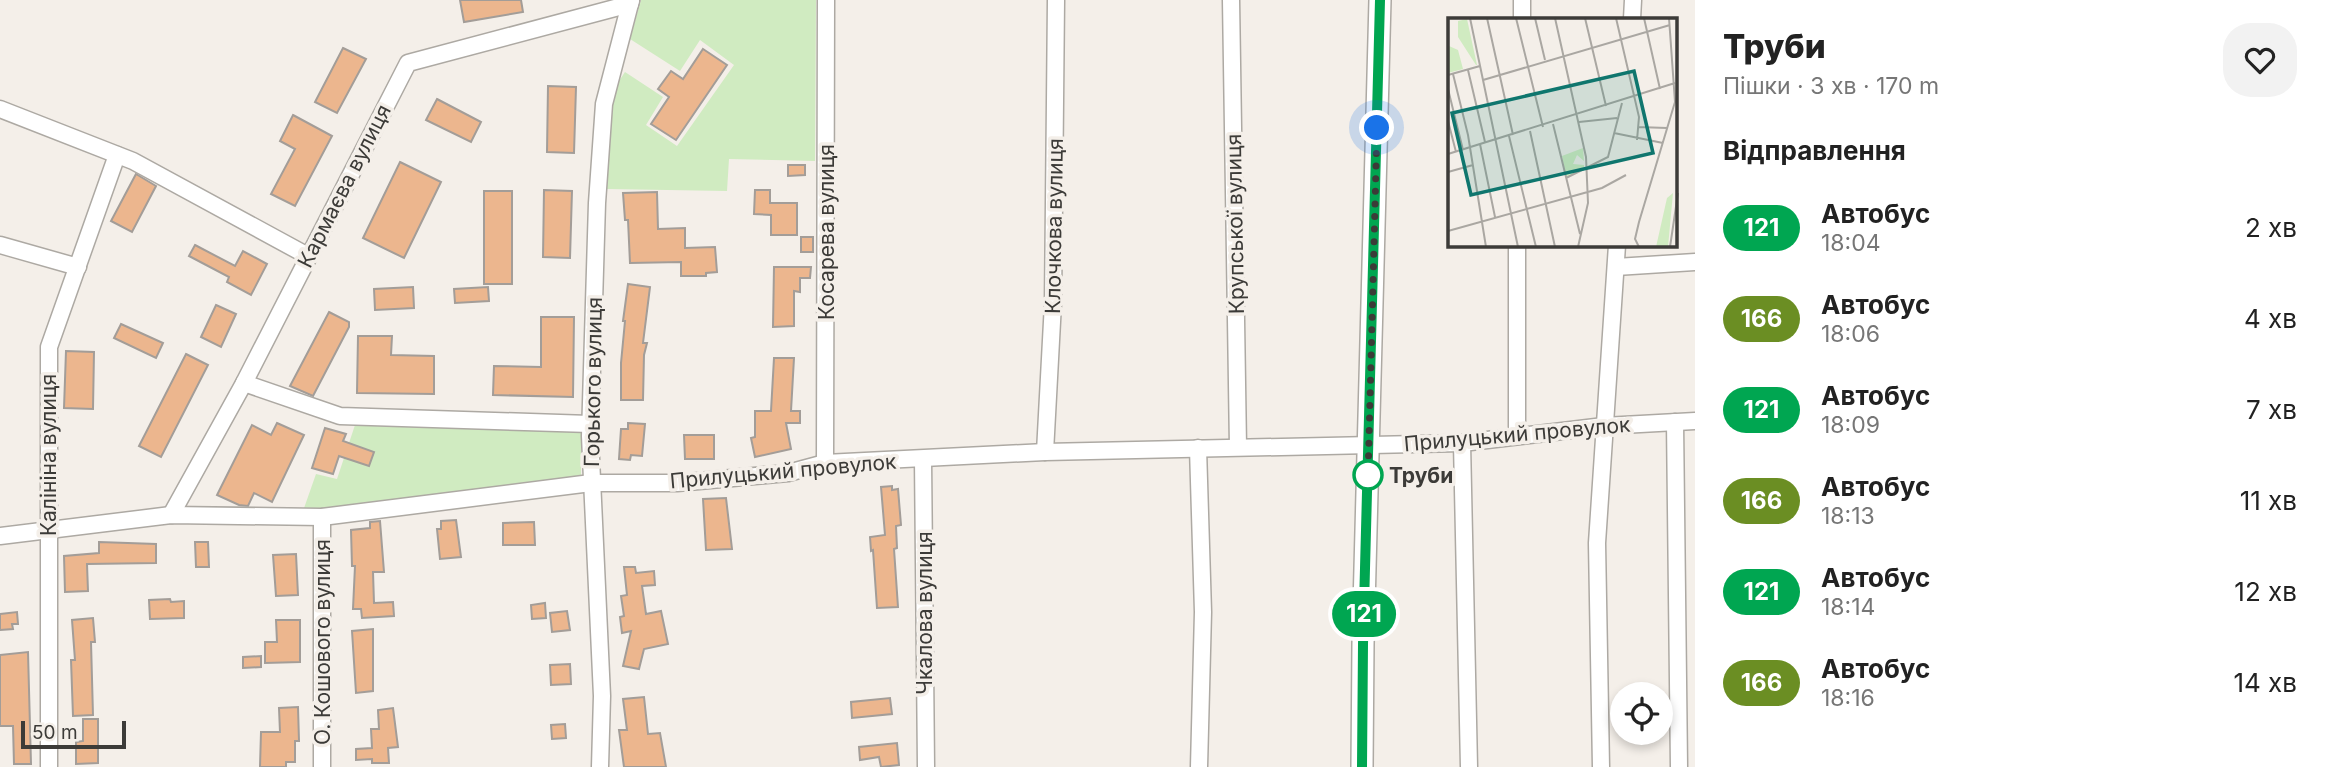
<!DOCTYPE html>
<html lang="uk">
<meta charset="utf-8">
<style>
:root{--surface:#fff;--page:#f2f2f2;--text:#222;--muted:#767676}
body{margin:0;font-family:Inter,sans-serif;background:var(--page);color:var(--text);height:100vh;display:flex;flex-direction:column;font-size:26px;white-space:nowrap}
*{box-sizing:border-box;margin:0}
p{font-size:23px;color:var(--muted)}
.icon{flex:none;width:38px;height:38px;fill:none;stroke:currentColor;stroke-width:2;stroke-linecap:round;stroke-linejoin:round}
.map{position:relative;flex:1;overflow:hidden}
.side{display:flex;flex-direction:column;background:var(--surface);width:630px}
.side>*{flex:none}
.badge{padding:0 14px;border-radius:23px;font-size:24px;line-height:46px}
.tools{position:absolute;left:1610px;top:682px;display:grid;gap:14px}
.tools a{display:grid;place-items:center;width:63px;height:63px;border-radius:50%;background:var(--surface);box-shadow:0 4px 10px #0003;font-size:35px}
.scale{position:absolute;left:21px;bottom:18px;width:105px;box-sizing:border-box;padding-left:7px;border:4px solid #3c3b38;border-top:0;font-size:19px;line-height:24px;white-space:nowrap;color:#3c3b38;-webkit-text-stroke:5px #f4efe9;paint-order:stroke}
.you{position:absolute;width:35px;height:35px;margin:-18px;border:5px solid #fff;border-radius:50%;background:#1a73e8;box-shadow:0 0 0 10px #1a73e833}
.map>.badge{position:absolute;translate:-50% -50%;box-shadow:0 0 0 4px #fff}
h2{padding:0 28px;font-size:26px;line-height:63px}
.round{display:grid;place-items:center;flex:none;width:74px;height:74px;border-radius:28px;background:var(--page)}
.head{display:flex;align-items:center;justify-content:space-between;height:119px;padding:0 28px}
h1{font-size:33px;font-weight:800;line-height:52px}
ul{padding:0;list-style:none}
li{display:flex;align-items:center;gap:21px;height:91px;padding:0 28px}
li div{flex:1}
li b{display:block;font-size:26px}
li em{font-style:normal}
li .badge{min-width:77px;font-weight:700;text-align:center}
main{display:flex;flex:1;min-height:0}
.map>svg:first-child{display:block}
</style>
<main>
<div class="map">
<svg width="1695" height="767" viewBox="0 0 1695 767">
<rect width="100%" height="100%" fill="#f4efe9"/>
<!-- green -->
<g fill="#d0ebc1">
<polygon points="641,0 816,0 815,161 729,159 727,191 607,189 608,132 615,87 625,72 663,97 646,125 677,146 734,65 700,40 680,71 630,39"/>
<polygon points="356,422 581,429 581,478 337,510 303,511 316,474 337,479"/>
</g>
<!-- building -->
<g fill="#ecb68e" stroke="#a39d98" stroke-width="2">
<polygon points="460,0 521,0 523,12 464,22"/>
<polygon points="343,48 366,59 337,113 315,102"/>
<polygon points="703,49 727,65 676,140 651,124 669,97 658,89 671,71 683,79"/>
<polygon points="548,86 576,87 574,153 547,152"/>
<polygon points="437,99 481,122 471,142 426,120"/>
<polygon points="293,115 332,136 295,206 271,194 295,149 280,141"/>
<polygon points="400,162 441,182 404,258 363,238"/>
<polygon points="788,165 805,165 805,175 788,176"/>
<polygon points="136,174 156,186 132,232 111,221"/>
<polygon points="544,190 572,191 570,258 543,257"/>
<polygon points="755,190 770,190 770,203 797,203 797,235 771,235 771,215 754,214"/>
<rect x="484" y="191" width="28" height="93"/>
<polygon points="657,192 658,229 685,228 685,248 715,247 717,272 706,273 706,276 681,276 681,262 630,263 628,220 625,220 623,193"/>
<rect x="801" y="237" width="12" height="15"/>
<polygon points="195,245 235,266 243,251 267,264 251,295 227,282 229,277 189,256"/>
<polygon points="774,267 811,267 810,278 800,278 800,292 794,291 794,326 773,327"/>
<polygon points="628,284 650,287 643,343 647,343 644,355 643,400 621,400 621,363 625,321 623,321"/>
<polygon points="413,287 414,308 375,310 374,289"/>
<polygon points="488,287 489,301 455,303 454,289"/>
<polygon points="216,305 236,314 221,347 201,337"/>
<polygon points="329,312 349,322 349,327 313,396 290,386"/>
<polygon points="541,317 574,317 573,397 493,395 494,366 541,367"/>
<polygon points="121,324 163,343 156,358 114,338"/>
<polygon points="358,336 392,336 391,355 434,356 434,394 357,393"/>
<polygon points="66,351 94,352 93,409 64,408"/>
<polygon points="186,354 208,365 161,457 139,446"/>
<polygon points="774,358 794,358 791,411 800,411 800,423 786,423 791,449 755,457 751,438 755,437 755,411 771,411"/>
<polygon points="277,423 304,435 272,502 254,493 248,506 239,505 217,495 252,425 271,435"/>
<polygon points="628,423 645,424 642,456 631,455 630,460 619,459 621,429 628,429"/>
<polygon points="325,428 346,434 343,441 374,452 369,466 339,456 333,474 312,468"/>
<polygon points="684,435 714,435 714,459 685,459"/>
<polygon points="892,486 892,490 898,489 901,525 896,526 897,548 894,549 898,607 877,608 873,550 871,551 870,537 885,535 881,487"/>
<polygon points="726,498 732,549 706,550 703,499"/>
<polygon points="456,520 461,557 440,559 437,529 441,529 441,521"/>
<polygon points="380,521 384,572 373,572 374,603 393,602 394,616 362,618 361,609 353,609 355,566 352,566 351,530 370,528 370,522"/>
<polygon points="534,522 535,545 503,545 503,523"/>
<polygon points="99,542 156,544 156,563 87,564 88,591 65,592 64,556 99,553"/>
<polygon points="195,542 208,542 209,567 196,567"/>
<polygon points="296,554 298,595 276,596 273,555"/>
<polygon points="624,567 635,567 636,573 654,571 655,585 642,586 646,614 661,611 668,644 644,649 639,669 623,666 631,631 622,633 620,617 624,616 621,596 627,595"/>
<polygon points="170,599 171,602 184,601 184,618 150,619 149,600"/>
<polygon points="545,603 546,618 532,619 531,605"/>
<polygon points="567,611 570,630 552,632 550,613"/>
<polygon points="17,612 18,624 12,624 13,629 0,630 0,614"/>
<polygon points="93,618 95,642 91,642 93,715 73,716 71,660 75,660 72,620"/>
<polygon points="276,620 300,620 300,662 265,663 265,642 277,642"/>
<polygon points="373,629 373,691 356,693 352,631"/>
<polygon points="28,652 31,764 14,764 13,726 0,726 0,655"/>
<polygon points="261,656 261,667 243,668 243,657"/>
<polygon points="570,664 571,684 551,685 550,665"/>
<polygon points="644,697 648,734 660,733 666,767 624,767 619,730 627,730 623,699"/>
<polygon points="890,698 892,714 852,718 851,702"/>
<polygon points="298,707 299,741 295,741 295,762 286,762 286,767 260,767 261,732 280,732 279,708"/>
<polygon points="393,708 398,747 388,748 389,763 372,763 372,759 356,760 356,749 372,748 371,729 379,729 378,710"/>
<polygon points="83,719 98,719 98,763 76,764 76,742 83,741"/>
<polygon points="565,724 566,738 552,739 551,725"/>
<polygon points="897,743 899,765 881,767 879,757 860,760 859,747"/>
</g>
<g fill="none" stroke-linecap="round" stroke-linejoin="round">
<defs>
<g id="minor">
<polyline points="1231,0 1238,447"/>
<polyline points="1522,19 1522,0"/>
<polyline points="1632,19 1633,0"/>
<polyline points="0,109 133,161 308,256"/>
<polyline points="0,245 78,267"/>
<polyline points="1517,245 1517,436"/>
<polyline points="1616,267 1695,262"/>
<polyline points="244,383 340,416 590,424"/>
<polyline points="1675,422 1679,767"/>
<polyline points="1462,443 1469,767"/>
<polyline points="1198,448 1203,612 1199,767"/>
<polyline points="1045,452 1053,303 1056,0"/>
<polyline points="923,459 926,767"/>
<polyline points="825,463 826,0"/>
<polyline points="171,515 244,383 408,63 630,4 631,0"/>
<polyline points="0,536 171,515 322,517 591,483 677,483 788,473 825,463 1045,452 1462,443 1604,426 1695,421"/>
<polyline points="49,767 49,347 117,155"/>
<polyline points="322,767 322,517"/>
<polyline points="600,767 602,696 590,436 597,203 604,104 631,0"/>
<polyline points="1601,767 1597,543 1617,245"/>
</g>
<polyline id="secondary" points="1362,767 1363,644 1380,0"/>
</defs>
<!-- minor casing -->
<use href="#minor" stroke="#ada9a3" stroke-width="19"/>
<!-- secondary casing -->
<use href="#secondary" stroke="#ada9a3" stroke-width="24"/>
<!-- minor -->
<use href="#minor" stroke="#fff" stroke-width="16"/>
<!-- secondary -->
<use href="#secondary" stroke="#fff" stroke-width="21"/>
</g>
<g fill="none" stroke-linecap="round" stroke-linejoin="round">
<defs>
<polyline id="line" points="1362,767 1363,644 1380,0"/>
</defs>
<!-- line casing -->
<use href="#line" stroke="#fff" stroke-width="16"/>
<!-- line -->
<use href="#line" stroke="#00a651" stroke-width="10"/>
<!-- walk -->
<polyline stroke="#3c3b38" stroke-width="7" stroke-dasharray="0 12.6" points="1368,475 1368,478 1377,128"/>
</g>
<!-- markers -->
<circle fill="#fff" stroke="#00a651" stroke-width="3.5" cx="1368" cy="475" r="14"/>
<g text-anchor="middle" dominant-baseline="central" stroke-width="7" stroke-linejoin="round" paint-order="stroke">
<!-- street labels -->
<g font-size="21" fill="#3c3b38" stroke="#f4efe9">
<text transform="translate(344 186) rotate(-63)">Кармаєва вулиця</text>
<text transform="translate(1235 224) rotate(-91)">Крупської вулиця</text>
<text transform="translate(1054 226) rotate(-89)">Клочкова вулиця</text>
<text transform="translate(826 232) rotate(-90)">Косарева вулиця</text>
<text transform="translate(593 382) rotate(-89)">Горького вулиця</text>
<text transform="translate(1517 434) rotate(-5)">Прилуцький провулок</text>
<text transform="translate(48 455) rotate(-90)">Калініна вулиця</text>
<text transform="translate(783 471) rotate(-5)">Прилуцький провулок</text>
<text transform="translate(924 613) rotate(-90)">Чкалова вулиця</text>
<text transform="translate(322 642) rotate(-90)">О. Кошового вулиця</text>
</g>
<!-- stop labels -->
<g font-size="21" font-weight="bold" fill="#3c3b38" stroke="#f4efe9" text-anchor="start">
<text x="1389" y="475">Труби</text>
</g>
</g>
<!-- overview -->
<g transform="translate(1448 18)">
<rect width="229" height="229" fill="#f4efe9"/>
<path d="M19,1L29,47H28L10,19V3ZM1,28L10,32L15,51L0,55ZM135,130L136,143L129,137L125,146L136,147V152L118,159L114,138ZM225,175L220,229H208L219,180Z" fill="#d0ebc1"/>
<path fill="none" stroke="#aaa7a2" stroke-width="2" d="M22,0L70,229M39,0L65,117M68,0L95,109M87,0L97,42M107,0L138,139L140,185L130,229M137,0L158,88M168,0L191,99L189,122M196,0L212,71M20,52L37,124M5,56L20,117L38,229M0,57L32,48M35,62L222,7M0,71L15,132M0,103L8,134M131,104L169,100M105,106L132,216M190,109L219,110M82,113L107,229M166,115L215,125M61,118L88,229M32,126L47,199M0,136L227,65M0,154L25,147M118,160L160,139L174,85M0,213L154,170L178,157M191,229L187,221L191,204L227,84L221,0M222,229L230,175"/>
<path fill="#0f766e" fill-opacity="0.15" stroke="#0f766e" stroke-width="3.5" d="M186,53L205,135L23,177L4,95Z"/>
<rect width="229" height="229" fill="none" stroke="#3c3b38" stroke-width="3.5"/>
</g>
</svg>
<div class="tools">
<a><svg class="icon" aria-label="locate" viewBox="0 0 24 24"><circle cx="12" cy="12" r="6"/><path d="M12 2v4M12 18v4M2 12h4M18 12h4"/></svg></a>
</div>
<div class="scale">50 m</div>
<div class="you" style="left:1377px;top:128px"></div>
<b class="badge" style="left:1364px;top:614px;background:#00a651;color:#fff">121</b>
</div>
<section class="side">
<div class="head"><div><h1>Труби</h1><p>Пішки · 3 хв · 170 m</p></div><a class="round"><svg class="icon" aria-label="heart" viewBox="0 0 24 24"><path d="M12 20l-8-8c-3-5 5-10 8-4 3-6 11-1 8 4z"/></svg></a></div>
<h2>Відправлення</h2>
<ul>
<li><span class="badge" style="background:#00a651;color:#fff">121</span><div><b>Автобус</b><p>18:04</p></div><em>2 хв</em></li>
<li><span class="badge" style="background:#6b8e23;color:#fff">166</span><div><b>Автобус</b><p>18:06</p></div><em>4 хв</em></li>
<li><span class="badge" style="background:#00a651;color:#fff">121</span><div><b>Автобус</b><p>18:09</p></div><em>7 хв</em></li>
<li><span class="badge" style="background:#6b8e23;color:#fff">166</span><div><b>Автобус</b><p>18:13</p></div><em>11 хв</em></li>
<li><span class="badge" style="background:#00a651;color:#fff">121</span><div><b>Автобус</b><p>18:14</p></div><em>12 хв</em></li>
<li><span class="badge" style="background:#6b8e23;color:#fff">166</span><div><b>Автобус</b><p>18:16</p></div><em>14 хв</em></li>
</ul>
</section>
</main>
